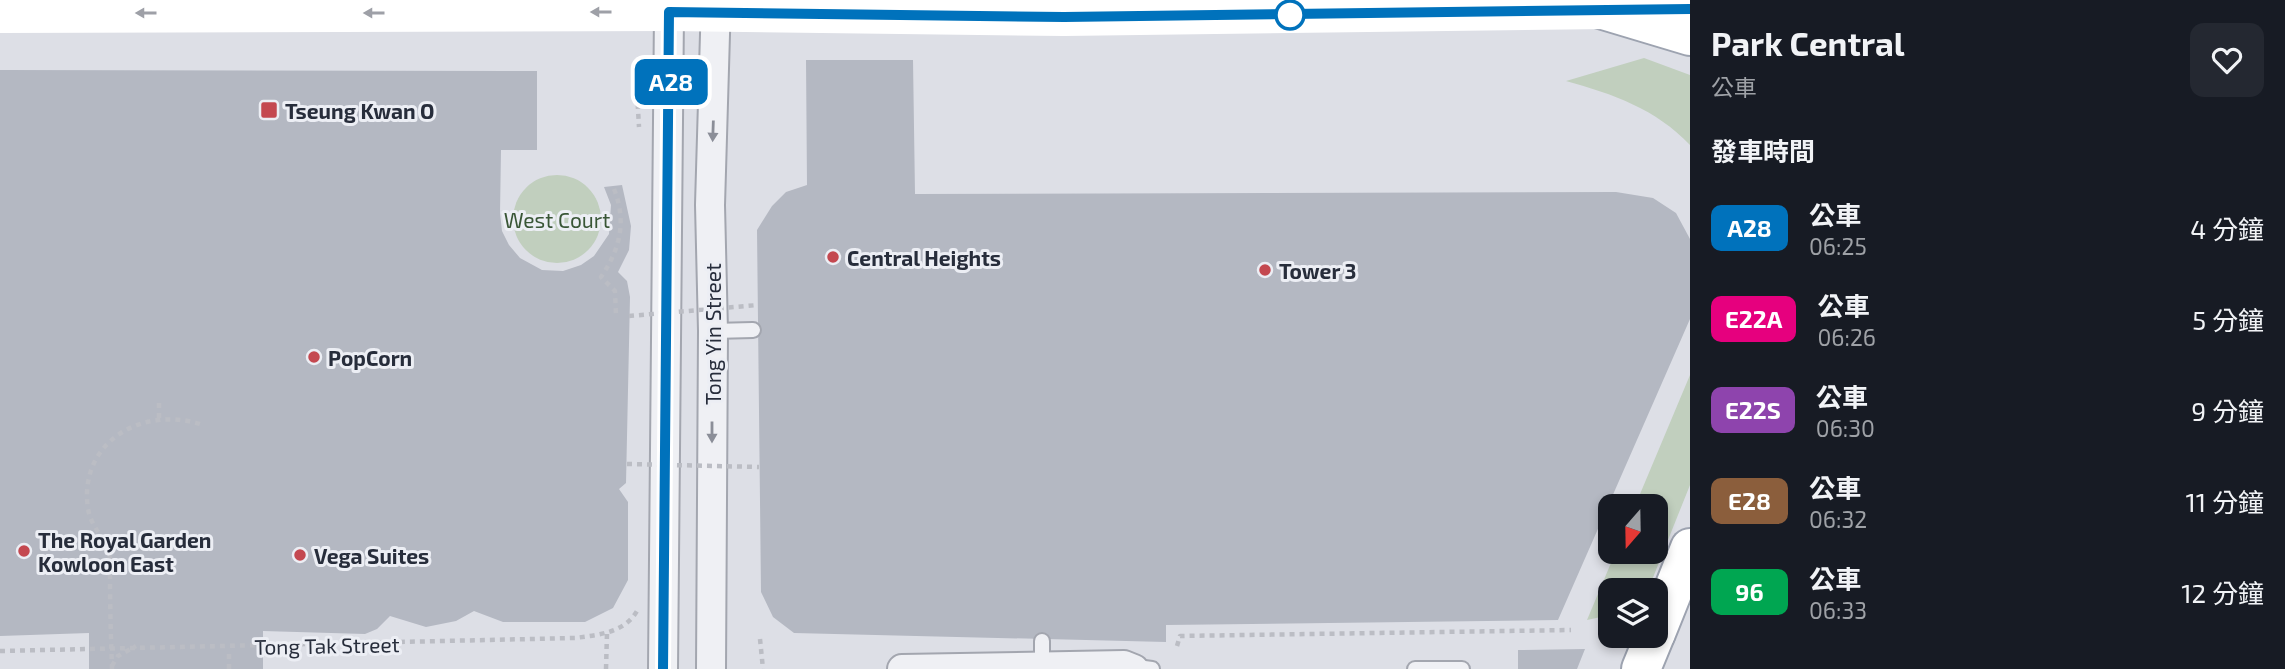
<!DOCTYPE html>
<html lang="zh-TW">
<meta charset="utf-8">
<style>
:root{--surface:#171b24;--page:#242831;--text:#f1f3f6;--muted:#9ea1a6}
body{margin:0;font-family:"Exo 2","Noto Sans TC",sans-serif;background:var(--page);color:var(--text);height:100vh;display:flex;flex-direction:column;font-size:26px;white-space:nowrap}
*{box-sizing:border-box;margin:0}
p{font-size:23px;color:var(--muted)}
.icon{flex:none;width:38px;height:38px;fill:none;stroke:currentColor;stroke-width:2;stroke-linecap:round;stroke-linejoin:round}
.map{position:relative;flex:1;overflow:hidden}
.details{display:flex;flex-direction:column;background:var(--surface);width:595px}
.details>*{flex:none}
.badge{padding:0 14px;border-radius:10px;font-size:24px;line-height:46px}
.needle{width:46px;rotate:200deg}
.fabs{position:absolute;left:1598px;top:494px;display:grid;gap:14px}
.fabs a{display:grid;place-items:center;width:70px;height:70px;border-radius:14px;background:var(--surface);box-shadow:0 4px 10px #0003;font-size:35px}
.map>.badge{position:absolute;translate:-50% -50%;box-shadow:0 0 0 4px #fff}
h2{padding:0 21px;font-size:26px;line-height:63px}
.round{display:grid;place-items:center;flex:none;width:74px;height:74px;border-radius:14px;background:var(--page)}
.overview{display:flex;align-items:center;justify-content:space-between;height:119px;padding:0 21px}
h1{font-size:33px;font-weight:700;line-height:52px}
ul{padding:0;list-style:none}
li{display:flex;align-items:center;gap:21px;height:91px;padding:0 21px}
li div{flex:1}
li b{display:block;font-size:26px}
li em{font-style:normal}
li .badge{min-width:77px;font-weight:700;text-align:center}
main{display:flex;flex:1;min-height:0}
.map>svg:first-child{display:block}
</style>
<main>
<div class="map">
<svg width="1690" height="669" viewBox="0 0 1690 669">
<rect width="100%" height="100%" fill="#dddfe6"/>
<!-- green -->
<g fill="#c1cfbe">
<path d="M1644,58L1690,75V145C1656,109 1613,94 1566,81Z"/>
<circle cx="557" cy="219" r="44"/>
<polygon points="1690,375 1690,485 1648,590 1610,590 1610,615 1587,620 1616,551 1656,551 1656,506 1635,506"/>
</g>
<!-- building -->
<g fill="#b4b8c2">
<polygon points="806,60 913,60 915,194 1616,192 1653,198 1676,213 1690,239 1690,319 1558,620 1166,625 1166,642 794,633 773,617 761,592 757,230 772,206 786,192 807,185"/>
<polygon points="0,70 537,71 537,150 501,150 500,213 502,231 509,245 520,258 542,270 563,271 581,265 594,256 609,234 611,205 604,187 622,185 631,226 629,250 618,272 627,281 630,297 626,483 619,489 628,502 628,580 613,608 585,622 503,622 474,611 456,621 426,627 390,616 377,629 365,634 263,631 263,669 89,669 89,633 0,636"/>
<polygon points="1585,649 1577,669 1518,669 1518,650"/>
</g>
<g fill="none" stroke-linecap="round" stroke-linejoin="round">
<defs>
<g id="lane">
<polyline points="713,331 753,330"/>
<polyline points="1129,666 1152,669"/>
<polyline points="1042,667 1042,641"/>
<polyline points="1415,669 1462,669"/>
</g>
<g id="street">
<polyline points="663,669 669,12 672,0"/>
<polyline points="711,669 713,331 710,205 716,0"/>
<polyline points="902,669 1124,665 1134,669"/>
</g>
<g id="primary">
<polyline points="1600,9 1690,36"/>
<polyline points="1656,633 1690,548"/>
<polyline points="1641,669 1655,635"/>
</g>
</defs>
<!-- lane casing -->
<use href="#lane" stroke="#a3a6af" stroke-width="18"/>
<!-- street casing -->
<use href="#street" stroke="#a3a6af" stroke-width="32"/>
<!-- primary casing -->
<use href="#primary" stroke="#9da3b0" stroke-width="42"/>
<!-- path -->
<g stroke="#bbbdc4" stroke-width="4.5" stroke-dasharray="5 5" stroke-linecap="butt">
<polyline points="636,74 639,127"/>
<path d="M614,189C627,222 620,249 601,277L615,291L616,316"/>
<polyline points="159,418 159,399"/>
<polyline points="760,639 763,669"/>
<polyline points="1177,646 1180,636 1571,630"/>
<path d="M0,651L575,638C598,635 624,633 637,611"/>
<polyline points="229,669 229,653"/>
<polyline points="606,669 607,633"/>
</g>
<!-- lane -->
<use href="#lane" stroke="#eff0f4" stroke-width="14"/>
<!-- street -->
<use href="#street" stroke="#eff0f4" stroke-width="28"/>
<!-- secondary -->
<polyline stroke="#fff" stroke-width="38" points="0,14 669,12 1064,17 1690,9"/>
<!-- primary -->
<use href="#primary" stroke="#fff" stroke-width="38"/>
<!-- path-bridge -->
<g stroke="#bbbdc4" stroke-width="4.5" stroke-dasharray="5 5" stroke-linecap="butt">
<polyline points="629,316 758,305"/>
<polyline points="627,464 759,467"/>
<polyline points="112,666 118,656 136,646"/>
<path d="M112,669C111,639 110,609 110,578C109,571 111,559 109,552C104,536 92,529 88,509C78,442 142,406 200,424"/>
</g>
</g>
<!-- one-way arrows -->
<defs><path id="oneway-solid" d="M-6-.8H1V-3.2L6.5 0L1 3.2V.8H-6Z" transform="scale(1.75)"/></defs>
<g fill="#9ea0a7">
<use href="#oneway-solid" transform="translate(601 12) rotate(180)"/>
<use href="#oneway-solid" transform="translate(146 13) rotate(180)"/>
<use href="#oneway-solid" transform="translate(374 13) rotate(180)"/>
</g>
<g fill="#8b8e98">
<use href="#oneway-solid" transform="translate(713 131) rotate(92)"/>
<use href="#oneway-solid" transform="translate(712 432) rotate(90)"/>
</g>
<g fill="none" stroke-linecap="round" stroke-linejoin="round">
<defs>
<polyline id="line" points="663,669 669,12 1064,17 1690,9"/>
</defs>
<!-- line casing -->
<use href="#line" stroke="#fff" stroke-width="16"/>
<!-- line -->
<use href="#line" stroke="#0072bc" stroke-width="10"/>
</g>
<!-- markers -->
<circle fill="#fff" stroke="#0072bc" stroke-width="3.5" cx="1290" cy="15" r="14"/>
<g fill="#c44850" stroke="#eceef4" stroke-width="2.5">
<rect x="260" y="101" width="18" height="18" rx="3.5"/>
<circle cx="833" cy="257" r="7"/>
<circle cx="1265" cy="270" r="7"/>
<circle cx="314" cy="357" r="7"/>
<circle cx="24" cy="551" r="7"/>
<circle cx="300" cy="555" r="7"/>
</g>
<g text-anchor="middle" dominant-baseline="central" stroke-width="6" stroke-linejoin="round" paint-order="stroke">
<!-- poi labels -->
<g font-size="21" font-weight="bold" fill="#272d3b" stroke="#eceef4" text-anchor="start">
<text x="285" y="110">Tseung Kwan O</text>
<text x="847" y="257">Central Heights</text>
<text x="1279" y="270">Tower 3</text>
<text x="328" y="357">PopCorn</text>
<text x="38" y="539">The Royal Garden<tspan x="38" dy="24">Kowloon East</tspan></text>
<text x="314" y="555">Vega Suites</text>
</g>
<!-- park labels -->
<g font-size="21" fill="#395636" stroke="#eceef4">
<text x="557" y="219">West Court</text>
</g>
<!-- street labels -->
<g font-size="21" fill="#272d3b" stroke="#eceef4">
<text transform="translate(712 334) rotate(-90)">Tong Yin Street</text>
<text transform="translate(327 645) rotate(-1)">Tong Tak Street</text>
</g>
</g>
</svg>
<div class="fabs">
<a><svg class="needle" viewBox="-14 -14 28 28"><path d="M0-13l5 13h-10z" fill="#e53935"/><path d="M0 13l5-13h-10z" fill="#9ea1a6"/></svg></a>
<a><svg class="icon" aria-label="layers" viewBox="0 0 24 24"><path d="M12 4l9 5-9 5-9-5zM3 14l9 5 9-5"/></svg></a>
</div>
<b class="badge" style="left:671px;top:82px;background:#0072bc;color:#fff">A28</b>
</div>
<section class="details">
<div class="overview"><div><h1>Park Central</h1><p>公車</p></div><a class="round"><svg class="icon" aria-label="heart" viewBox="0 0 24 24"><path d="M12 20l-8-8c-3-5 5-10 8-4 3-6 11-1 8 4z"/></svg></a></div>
<h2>發車時間</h2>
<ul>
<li><span class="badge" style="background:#0072bc;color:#fff">A28</span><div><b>公車</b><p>06:25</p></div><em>4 分鐘</em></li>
<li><span class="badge" style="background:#e6007e;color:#fff">E22A</span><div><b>公車</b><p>06:26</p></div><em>5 分鐘</em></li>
<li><span class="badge" style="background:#8e44ad;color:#fff">E22S</span><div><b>公車</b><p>06:30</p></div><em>9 分鐘</em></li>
<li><span class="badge" style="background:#8b5e3c;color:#fff">E28</span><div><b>公車</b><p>06:32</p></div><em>11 分鐘</em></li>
<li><span class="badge" style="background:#00a651;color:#fff">96</span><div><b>公車</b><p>06:33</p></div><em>12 分鐘</em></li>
</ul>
</section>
</main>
